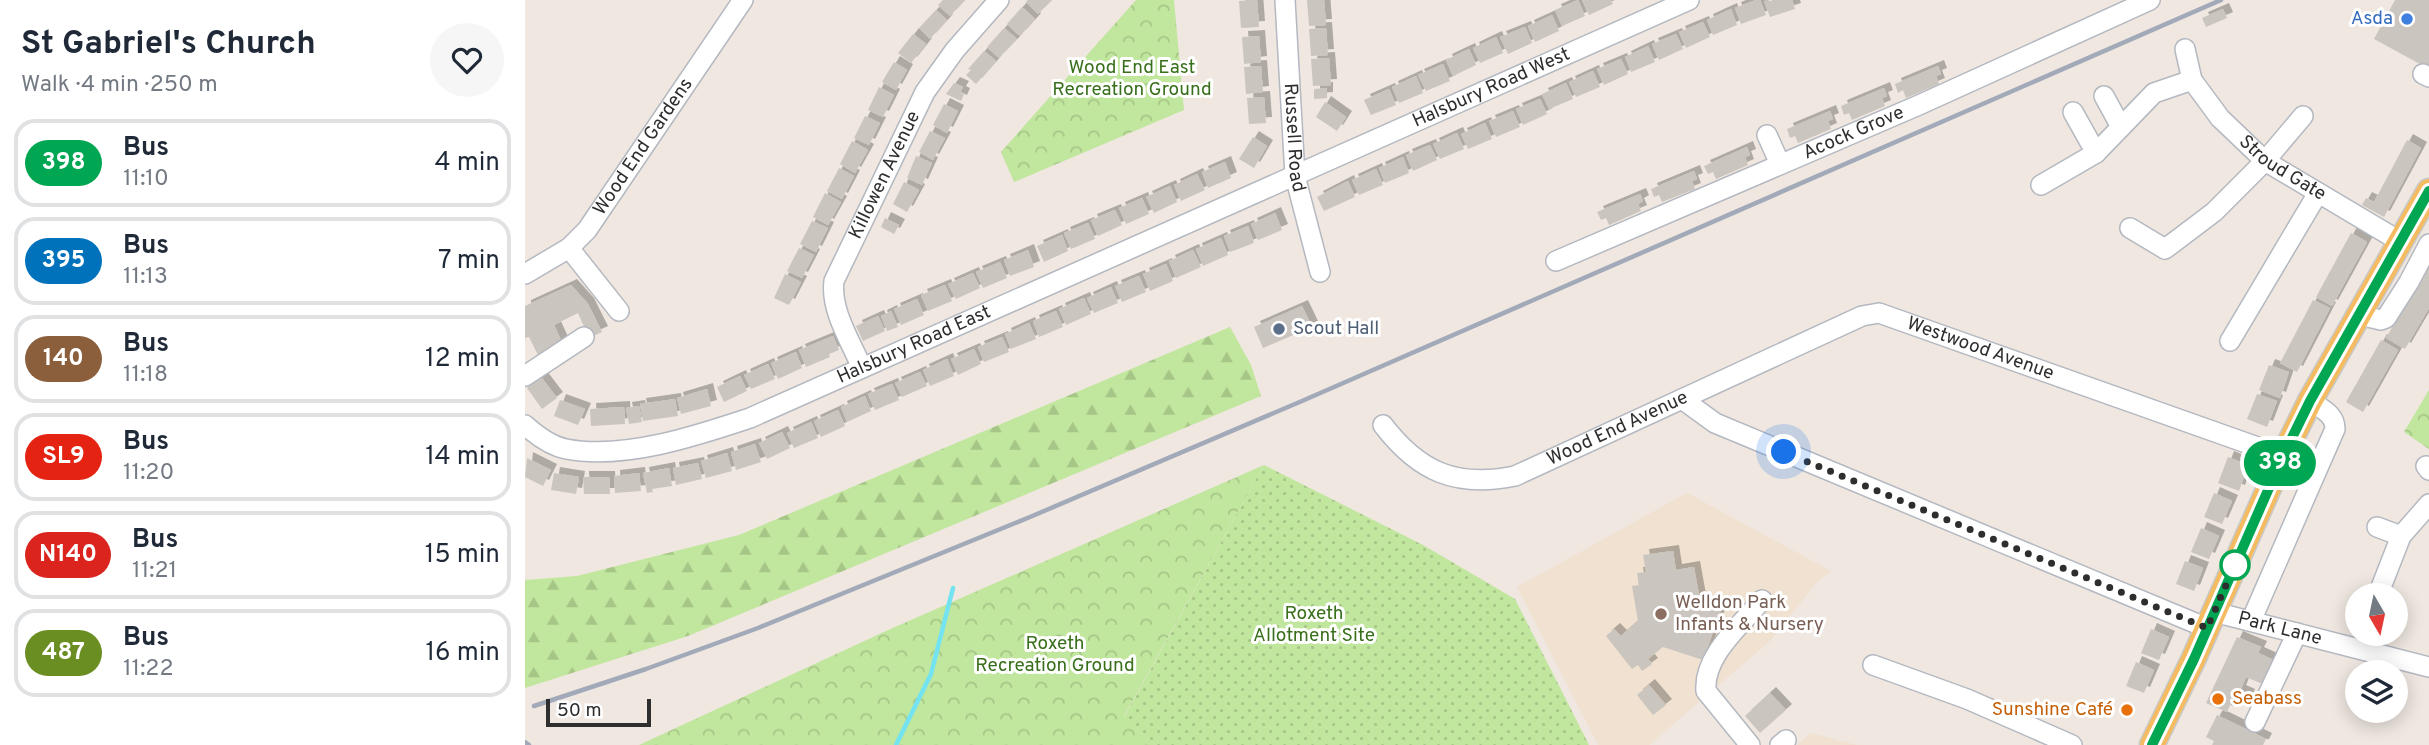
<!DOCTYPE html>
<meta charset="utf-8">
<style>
:root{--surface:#fff;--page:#f6f6f7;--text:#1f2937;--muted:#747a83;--line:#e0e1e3}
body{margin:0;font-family:Overpass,sans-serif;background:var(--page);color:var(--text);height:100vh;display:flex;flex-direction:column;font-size:26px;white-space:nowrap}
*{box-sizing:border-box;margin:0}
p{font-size:23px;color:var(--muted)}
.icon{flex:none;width:38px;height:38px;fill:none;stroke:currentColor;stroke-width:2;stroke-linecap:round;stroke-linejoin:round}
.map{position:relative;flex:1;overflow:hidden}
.details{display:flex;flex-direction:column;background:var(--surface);width:525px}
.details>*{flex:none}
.badge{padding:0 14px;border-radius:23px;font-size:24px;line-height:46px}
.needle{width:46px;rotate:171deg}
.fabs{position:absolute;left:1820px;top:583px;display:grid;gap:14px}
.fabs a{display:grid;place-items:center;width:63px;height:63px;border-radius:50%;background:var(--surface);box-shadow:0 4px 18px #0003;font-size:35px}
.scale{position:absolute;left:21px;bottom:18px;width:105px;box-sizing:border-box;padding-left:7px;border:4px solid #2e2e2e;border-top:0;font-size:19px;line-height:24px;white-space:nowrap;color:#2e2e2e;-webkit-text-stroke:5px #fff;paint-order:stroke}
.you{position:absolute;width:35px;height:35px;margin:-18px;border:5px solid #fff;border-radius:50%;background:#1a73e8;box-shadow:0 0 0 10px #1a73e833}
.map>.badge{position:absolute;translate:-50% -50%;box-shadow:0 0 0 4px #fff}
.round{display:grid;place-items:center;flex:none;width:74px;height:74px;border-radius:37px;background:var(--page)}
.head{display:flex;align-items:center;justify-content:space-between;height:119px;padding:0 21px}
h1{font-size:33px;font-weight:700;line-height:52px}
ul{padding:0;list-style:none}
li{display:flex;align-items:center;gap:21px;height:88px;margin:0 14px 10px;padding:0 7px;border:4px solid var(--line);border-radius:21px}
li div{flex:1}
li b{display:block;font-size:26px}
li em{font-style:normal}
li .badge{min-width:77px;font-weight:700;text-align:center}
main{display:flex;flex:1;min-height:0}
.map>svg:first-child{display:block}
</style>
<main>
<section class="details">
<div class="head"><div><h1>St Gabriel's Church</h1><p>Walk · 4 min · 250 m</p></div><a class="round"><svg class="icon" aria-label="heart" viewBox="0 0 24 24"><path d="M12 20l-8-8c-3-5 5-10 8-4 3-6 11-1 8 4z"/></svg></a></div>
<ul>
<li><span class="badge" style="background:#00a651;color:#fff">398</span><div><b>Bus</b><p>11:10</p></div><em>4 min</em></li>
<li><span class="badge" style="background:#0072bc;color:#fff">395</span><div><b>Bus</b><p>11:13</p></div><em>7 min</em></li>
<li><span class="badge" style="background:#8b5e3c;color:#fff">140</span><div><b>Bus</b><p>11:18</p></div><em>12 min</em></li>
<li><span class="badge" style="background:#e42313;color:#fff">SL9</span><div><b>Bus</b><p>11:20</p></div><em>14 min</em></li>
<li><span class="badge" style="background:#dc241f;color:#fff">N140</span><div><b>Bus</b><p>11:21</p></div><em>15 min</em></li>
<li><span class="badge" style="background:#6b8e23;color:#fff">487</span><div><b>Bus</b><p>11:22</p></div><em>16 min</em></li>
</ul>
</section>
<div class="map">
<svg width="1904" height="745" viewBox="0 0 1904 745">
<defs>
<pattern id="forest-firs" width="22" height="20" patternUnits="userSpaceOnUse" patternTransform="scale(1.75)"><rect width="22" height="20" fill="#c1e69d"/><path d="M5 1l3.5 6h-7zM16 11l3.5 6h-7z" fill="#a6c688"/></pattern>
<pattern id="park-crowns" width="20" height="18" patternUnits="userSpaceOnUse" patternTransform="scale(1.75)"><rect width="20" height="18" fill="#c1e69d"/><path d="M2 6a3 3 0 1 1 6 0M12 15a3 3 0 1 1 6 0" fill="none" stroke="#a6c688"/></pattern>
<pattern id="garden-dots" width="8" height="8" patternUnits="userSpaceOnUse" patternTransform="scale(1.75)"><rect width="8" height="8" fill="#c1e69d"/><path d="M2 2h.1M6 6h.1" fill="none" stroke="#a6c688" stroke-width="1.8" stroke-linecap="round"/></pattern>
<filter id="shadow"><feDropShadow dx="6" dy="-6" stdDeviation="0" flood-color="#0004"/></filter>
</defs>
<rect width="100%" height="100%" fill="#efe7e0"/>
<!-- education -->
<g fill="#f0e1d0">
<polygon points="1162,493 1306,571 1293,581 1245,641 1124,745 1073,745 992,587"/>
<polygon points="1286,733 1332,745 1272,745"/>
</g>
<!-- forest -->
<polygon fill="url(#forest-firs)" points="705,327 726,365 736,396 163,636 0,688 0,580 52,576 214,535"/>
<!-- park -->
<g fill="url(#park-crowns)">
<polygon points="611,0 649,0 659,110 489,182 476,152"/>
<polygon points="1904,390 1904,449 1879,432"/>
<polygon points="739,465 599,716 631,745 114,745 361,631"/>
</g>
<!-- garden -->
<polygon fill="url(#garden-dots)" points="739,465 898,545 990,599 1064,745 631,745 599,717"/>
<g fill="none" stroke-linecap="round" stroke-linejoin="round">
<!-- stream -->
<polyline stroke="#73e3f2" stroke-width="4.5" points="371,745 406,674 428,588"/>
</g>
<!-- building -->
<g fill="#cbc5bf" filter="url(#shadow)">
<polygon points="418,0 440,0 425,16 413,5"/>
<polygon points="503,0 527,0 513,14 501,2"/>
<polygon points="732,0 734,27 716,28 714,1"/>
<polygon points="782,0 799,0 801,25 784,26"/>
<polygon points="1053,0 1060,16 1037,26 1030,10"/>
<polygon points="1057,0 1086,0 1088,4 1064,15"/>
<polygon points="1231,0 1235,0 1241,15 1216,24 1210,8"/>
<polygon points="1267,0 1270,9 1245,17 1239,1"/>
<polygon points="1870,0 1904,0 1904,69 1849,39"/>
<polygon points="497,7 510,19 495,36 482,24"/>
<polygon points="1206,9 1212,25 1188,35 1182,20"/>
<polygon points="1698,9 1702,18 1681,27 1677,18"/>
<polygon points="411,10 422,20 405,39 394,28"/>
<polygon points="1027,15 1034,31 1010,42 1003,26"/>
<polygon points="1178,22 1185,37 1161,48 1154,32"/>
<polygon points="1000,27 1007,43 983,54 975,37"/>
<polygon points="479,28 492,39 474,58 462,47"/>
<polygon points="801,28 803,55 786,56 784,29"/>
<polygon points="388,34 401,44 386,63 373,53"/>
<polygon points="1151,34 1158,49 1134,60 1127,44"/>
<polygon points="734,36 736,62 719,64 717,37"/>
<polygon points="971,37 978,53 955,63 948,48"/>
<polygon points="1123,46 1130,62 1106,72 1100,57"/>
<polygon points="944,49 951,65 928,76 921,60"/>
<polygon points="459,51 471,61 451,84 441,75 446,70 443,69"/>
<polygon points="804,58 806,85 788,86 786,59"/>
<polygon points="1096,59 1103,74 1079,85 1072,69"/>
<polygon points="369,62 382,70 371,90 357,82"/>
<polygon points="918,64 925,81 901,91 893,75"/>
<polygon points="736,66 738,92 721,94 719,67"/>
<polygon points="1413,66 1416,74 1411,76 1414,84 1381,98 1378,90 1373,93 1370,84"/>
<polygon points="1068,71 1075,87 1051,97 1044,82"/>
<polygon points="891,76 898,93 874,103 867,87"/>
<polygon points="429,83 438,87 435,92 439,94 436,101 421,94"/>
<polygon points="1041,83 1048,99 1024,109 1017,94"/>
<polygon points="354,87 369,95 358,117 343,110"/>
<polygon points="802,88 802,98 789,99 789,89"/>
<polygon points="1359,88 1362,96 1357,98 1360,106 1327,120 1324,113 1319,115 1316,106"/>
<polygon points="864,89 871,105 846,115 839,100"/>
<polygon points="739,97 741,123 724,124 722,98"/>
<polygon points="1015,99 1022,114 998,125 991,109"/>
<polygon points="800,102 821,117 812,131 791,117"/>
<polygon points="419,104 433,111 422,133 408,125"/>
<polygon points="988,111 995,127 971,137 964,121"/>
<polygon points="1305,111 1308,119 1303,121 1306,129 1273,143 1270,136 1265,138 1262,129"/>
<polygon points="340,116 355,123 344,145 329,138"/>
<polygon points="960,123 967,139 943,149 936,134"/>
<polygon points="405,131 420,138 408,160 394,152"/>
<polygon points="932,133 939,149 915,159 908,144"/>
<polygon points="728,137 742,146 729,168 714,159"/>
<polygon points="1882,140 1896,148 1859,217 1837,205 1841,198 1849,202"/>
<polygon points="327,141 343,150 330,173 315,164"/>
<polygon points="905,145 912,160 888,171 881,155"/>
<polygon points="1222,147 1225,155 1220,157 1223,165 1191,179 1188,172 1183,174 1179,166"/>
<polygon points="391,156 407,163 397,185 382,178"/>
<polygon points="878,157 884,173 860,183 854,168"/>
<polygon points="700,162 706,178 683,188 677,172"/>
<polygon points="314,168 329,176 317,199 302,191"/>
<polygon points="851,169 858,185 834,195 827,180"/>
<polygon points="1169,171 1172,179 1167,181 1170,189 1137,202 1134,195 1129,197 1126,189"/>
<polygon points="672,174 680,190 656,201 649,185"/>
<polygon points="823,181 830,197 799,211 792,197"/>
<polygon points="379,182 394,190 382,212 368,204"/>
<polygon points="645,186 652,202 629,213 621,197"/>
<polygon points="300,193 316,202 303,225 288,217"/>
<polygon points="1115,194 1118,201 1113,204 1116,211 1084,225 1081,218 1076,220 1072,212"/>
<polygon points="617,198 624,214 601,224 594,208"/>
<polygon points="590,210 597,225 573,236 566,220"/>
<polygon points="750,213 757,230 733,240 726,224"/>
<polygon points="360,218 374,225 369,234 356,227"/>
<polygon points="287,221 303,228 291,252 275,244"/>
<polygon points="563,223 570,239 546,249 539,233"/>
<polygon points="723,226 729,243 705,252 699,236"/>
<polygon points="1826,233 1842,242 1807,306 1791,297"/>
<polygon points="537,235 543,251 519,262 512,246"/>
<polygon points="696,238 703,255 678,266 671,249"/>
<polygon points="274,248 289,255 277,278 262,271"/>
<polygon points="503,250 509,267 485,276 479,260"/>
<polygon points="668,250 676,267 651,278 644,261"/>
<polygon points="475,262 482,278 458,288 451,272"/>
<polygon points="1904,263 1904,308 1880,349 1861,338"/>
<polygon points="641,264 648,281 625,291 618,274"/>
<polygon points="448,273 455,288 431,299 423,284"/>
<polygon points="260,274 276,282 264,305 249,298"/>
<polygon points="614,276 621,292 597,302 590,286"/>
<polygon points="46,285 63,304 77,332 64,338 53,313 29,325 39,347 15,359 4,337 0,338 0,306"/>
<polygon points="420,285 427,301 403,311 396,295"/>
<polygon points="586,287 593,303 569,313 562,298"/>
<polygon points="559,298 566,314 541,325 534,309"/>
<polygon points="392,299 399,315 376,325 369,309"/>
<polygon points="1788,300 1805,308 1772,372 1755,363"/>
<polygon points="777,306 787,327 738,348 729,327"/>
<polygon points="366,311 373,327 362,331 356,316"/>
<polygon points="531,311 538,327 514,337 508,321"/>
<polygon points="353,316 360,331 338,341 331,326"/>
<polygon points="504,323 511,339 486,349 480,334"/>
<polygon points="308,336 314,350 304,354 305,357 281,367 274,350"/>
<polygon points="477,337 484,352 459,362 453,347"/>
<polygon points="1856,340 1873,350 1838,412 1821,402"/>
<polygon points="449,349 456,364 433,375 426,359"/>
<polygon points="271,352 277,368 253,379 246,363"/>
<polygon points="422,359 429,376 405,386 398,370"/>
<polygon points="243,364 250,379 226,389 219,375"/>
<polygon points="1744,365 1764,372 1755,398 1734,390"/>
<polygon points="395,372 402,386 377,397 370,383"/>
<polygon points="215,376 222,391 199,402 192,387"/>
<polygon points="16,377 32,398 17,409 2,388"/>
<polygon points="367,384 374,400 350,410 343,394"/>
<polygon points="182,389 186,406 156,414 152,398"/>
<polygon points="1732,394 1752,401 1742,427 1722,419"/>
<polygon points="340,396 346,411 322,422 316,407"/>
<polygon points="150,399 153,416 118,421 115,404"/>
<polygon points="35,400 60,409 53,425 29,416"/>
<polygon points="114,406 117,422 104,424 101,408"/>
<polygon points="99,407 100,424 66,426 65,409"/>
<polygon points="313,410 320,426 296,437 289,421"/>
<polygon points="286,422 293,438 269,448 262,433"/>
<polygon points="257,432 265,448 242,459 234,443"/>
<polygon points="230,444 236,462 211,470 206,452"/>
<polygon points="202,453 207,471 181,478 176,461"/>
<polygon points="1703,457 1723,465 1714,491 1693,483"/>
<polygon points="2,458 26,470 18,486 0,477"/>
<polygon points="173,463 177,479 151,485 148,468"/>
<polygon points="144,468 147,486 127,489 128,492 122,493 118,473"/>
<polygon points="29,473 54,477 51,494 26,490"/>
<polygon points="114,473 116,491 90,493 89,476"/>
<polygon points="58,477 84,477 85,494 59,494"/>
<polygon points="1689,493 1707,501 1697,524 1679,517"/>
<polygon points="1676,528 1694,536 1684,559 1666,552"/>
<polygon points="1148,551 1151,570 1169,567 1175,600 1197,607 1178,660 1138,647 1123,659 1127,664 1117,671 1113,665 1107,669 1081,636 1089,629 1096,636 1113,621 1107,586 1114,585 1112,573 1121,572 1118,555"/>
<polygon points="1660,561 1678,568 1669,591 1651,584"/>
<polygon points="1626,629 1644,637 1634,660 1616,653"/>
<polygon points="1712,637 1736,647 1733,653 1753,662 1742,686 1721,677 1715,691 1724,695 1720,704 1708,699 1702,712 1681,703"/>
<polygon points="1611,662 1629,670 1619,693 1601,686"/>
<polygon points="1124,685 1141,705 1128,715 1112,695"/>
<polygon points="1245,693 1261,710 1235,733 1220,716"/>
<polygon points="1692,715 1741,739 1738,745 1687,745 1689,741 1681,737"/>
</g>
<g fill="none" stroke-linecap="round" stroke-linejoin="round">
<defs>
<g id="minor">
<path id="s1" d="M760,0L770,176L795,272"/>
<polyline points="1660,49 1667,80"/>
<polyline points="1898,74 1904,77"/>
<polyline points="1579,96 1596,127"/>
<polyline points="1548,112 1571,153"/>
<polyline points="1242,135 1255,164"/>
<path id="s2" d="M1516,185L1571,153L1629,93L1667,80L1695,118L1740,161L1876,242"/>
<polyline points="1605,228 1640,249 1689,212 1740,161 1778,116"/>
<polyline points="44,248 94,311"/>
<path id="s3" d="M1031,261L1394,105L1625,0"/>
<path id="s4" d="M0,274L44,248L62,230L218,0"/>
<polyline points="1834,315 1856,320 1861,318 1884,282 1904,244"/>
<polyline points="1705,341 1793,193"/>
<path id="s5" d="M337,368C326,342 305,310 309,281L400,92L430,50L474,0"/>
<polyline points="0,376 59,337"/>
<polyline points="1157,399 1190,423 1682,628"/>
<path id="s6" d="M0,425C11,435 26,446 41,449C99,460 171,436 225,418L1164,0"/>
<path id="s7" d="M858,425C894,472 931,488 990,476L1337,316L1354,313L1758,456"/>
<polyline points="1901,466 1904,470"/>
<polyline points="1852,527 1876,536 1853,595"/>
<polyline points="1876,536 1904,504"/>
<path id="s8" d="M1689,612L1904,667"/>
<path d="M1726,621L1810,429C1810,414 1797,409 1785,401"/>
<polyline points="1348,665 1442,699 1547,745"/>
<polyline points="1730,722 1772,633"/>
<path d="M1225,745L1181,691C1178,656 1216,625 1237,600"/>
<polyline points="1255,745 1261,740"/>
</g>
<polyline id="major" points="1627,745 1669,658 1758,456 1785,401 1904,191"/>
</defs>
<!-- minor casing -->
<use href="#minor" stroke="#b4b8c1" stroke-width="22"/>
<!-- major casing -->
<use href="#major" stroke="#c9c9c9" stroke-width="27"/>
<!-- minor -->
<use href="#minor" stroke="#fff" stroke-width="19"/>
<!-- major -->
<use href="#major" stroke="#f4bb60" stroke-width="24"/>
<!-- rail -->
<g stroke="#a2a9b8" stroke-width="4.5">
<polyline points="9,706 121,669 233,628 505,517 777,401 1696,0"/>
<polyline points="0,742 4,745"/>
</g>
</g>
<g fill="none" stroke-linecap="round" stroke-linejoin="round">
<defs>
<polyline id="line" points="1627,745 1669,659 1758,456 1785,401 1904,191"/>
</defs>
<!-- line casing -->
<use href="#line" stroke="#fff" stroke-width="16"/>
<!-- line -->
<use href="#line" stroke="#00a651" stroke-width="10"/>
<!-- walk -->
<polyline stroke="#2e2e2e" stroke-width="7" stroke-dasharray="0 12.6" points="1259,452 1682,628 1710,565"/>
</g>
<!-- markers -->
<circle fill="#3f7fe0" stroke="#fff" stroke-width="2.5" cx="1882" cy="19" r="7"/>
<circle fill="#5c6f8a" stroke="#fff" stroke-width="2.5" cx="754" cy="329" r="7"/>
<circle fill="#fff" stroke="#00a651" stroke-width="3.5" cx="1710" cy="565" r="14"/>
<circle fill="#8d6e63" stroke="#fff" stroke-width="2.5" cx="1136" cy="614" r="7"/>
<g fill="#e8710a" stroke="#fff" stroke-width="2.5">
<circle cx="1693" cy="699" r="7"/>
<circle cx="1602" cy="710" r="7"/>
</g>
<g text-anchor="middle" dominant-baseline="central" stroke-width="6" stroke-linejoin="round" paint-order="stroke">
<!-- shop labels -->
<g font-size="19" fill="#366cbe" stroke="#fff" text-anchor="end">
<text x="1868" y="19">Asda</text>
</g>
<!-- park labels -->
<g font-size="19" fill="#386f1a" stroke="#fff">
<text x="607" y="68">Wood End East<tspan x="607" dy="22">Recreation Ground</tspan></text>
<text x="789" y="614">Roxeth<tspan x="789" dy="22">Allotment Site</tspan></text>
<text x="530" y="644">Roxeth<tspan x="530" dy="22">Recreation Ground</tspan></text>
</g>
<!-- street labels -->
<g font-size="19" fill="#2e2e2e" stroke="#fff">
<text stroke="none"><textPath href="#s6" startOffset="1048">Halsbury Road West</textPath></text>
<text stroke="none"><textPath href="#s3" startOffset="324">Acock Grove</textPath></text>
<text stroke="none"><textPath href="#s1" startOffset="138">Russell Road</textPath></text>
<text stroke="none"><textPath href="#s4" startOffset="177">Wood End Gardens</textPath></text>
<text stroke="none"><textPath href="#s2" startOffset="315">Stroud Gate</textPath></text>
<text stroke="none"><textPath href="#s5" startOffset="210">Killowen Avenue</textPath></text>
<text stroke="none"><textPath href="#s6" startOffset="416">Halsbury Road East</textPath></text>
<text stroke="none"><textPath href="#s7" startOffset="658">Westwood Avenue</textPath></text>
<text stroke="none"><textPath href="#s7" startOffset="264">Wood End Avenue</textPath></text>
<text stroke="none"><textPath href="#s8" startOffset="68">Park Lane</textPath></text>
</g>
<!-- service labels -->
<g font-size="19" fill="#4e5e75" stroke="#fff" text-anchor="start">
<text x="768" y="329">Scout Hall</text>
</g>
<!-- education labels -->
<g font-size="19" fill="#785e54" stroke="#fff" text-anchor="start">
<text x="1150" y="603">Welldon Park<tspan x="1150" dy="22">Infants &amp; Nursery</tspan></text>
</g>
<!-- food labels -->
<g font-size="19" fill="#c56008" stroke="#fff" text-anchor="start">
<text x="1707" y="699">Seabass</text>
<text x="1588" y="710" text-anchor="end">Sunshine Café</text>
</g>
</g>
</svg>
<div class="fabs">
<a><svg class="needle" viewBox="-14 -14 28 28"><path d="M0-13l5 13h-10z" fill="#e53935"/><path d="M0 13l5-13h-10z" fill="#747a83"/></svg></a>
<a><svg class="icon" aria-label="layers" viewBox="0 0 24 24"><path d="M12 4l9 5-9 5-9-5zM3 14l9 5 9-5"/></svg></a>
</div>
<div class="scale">50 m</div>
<div class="you" style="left:1259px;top:452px"></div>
<b class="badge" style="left:1755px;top:463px;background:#00a651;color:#fff">398</b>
</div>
</main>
